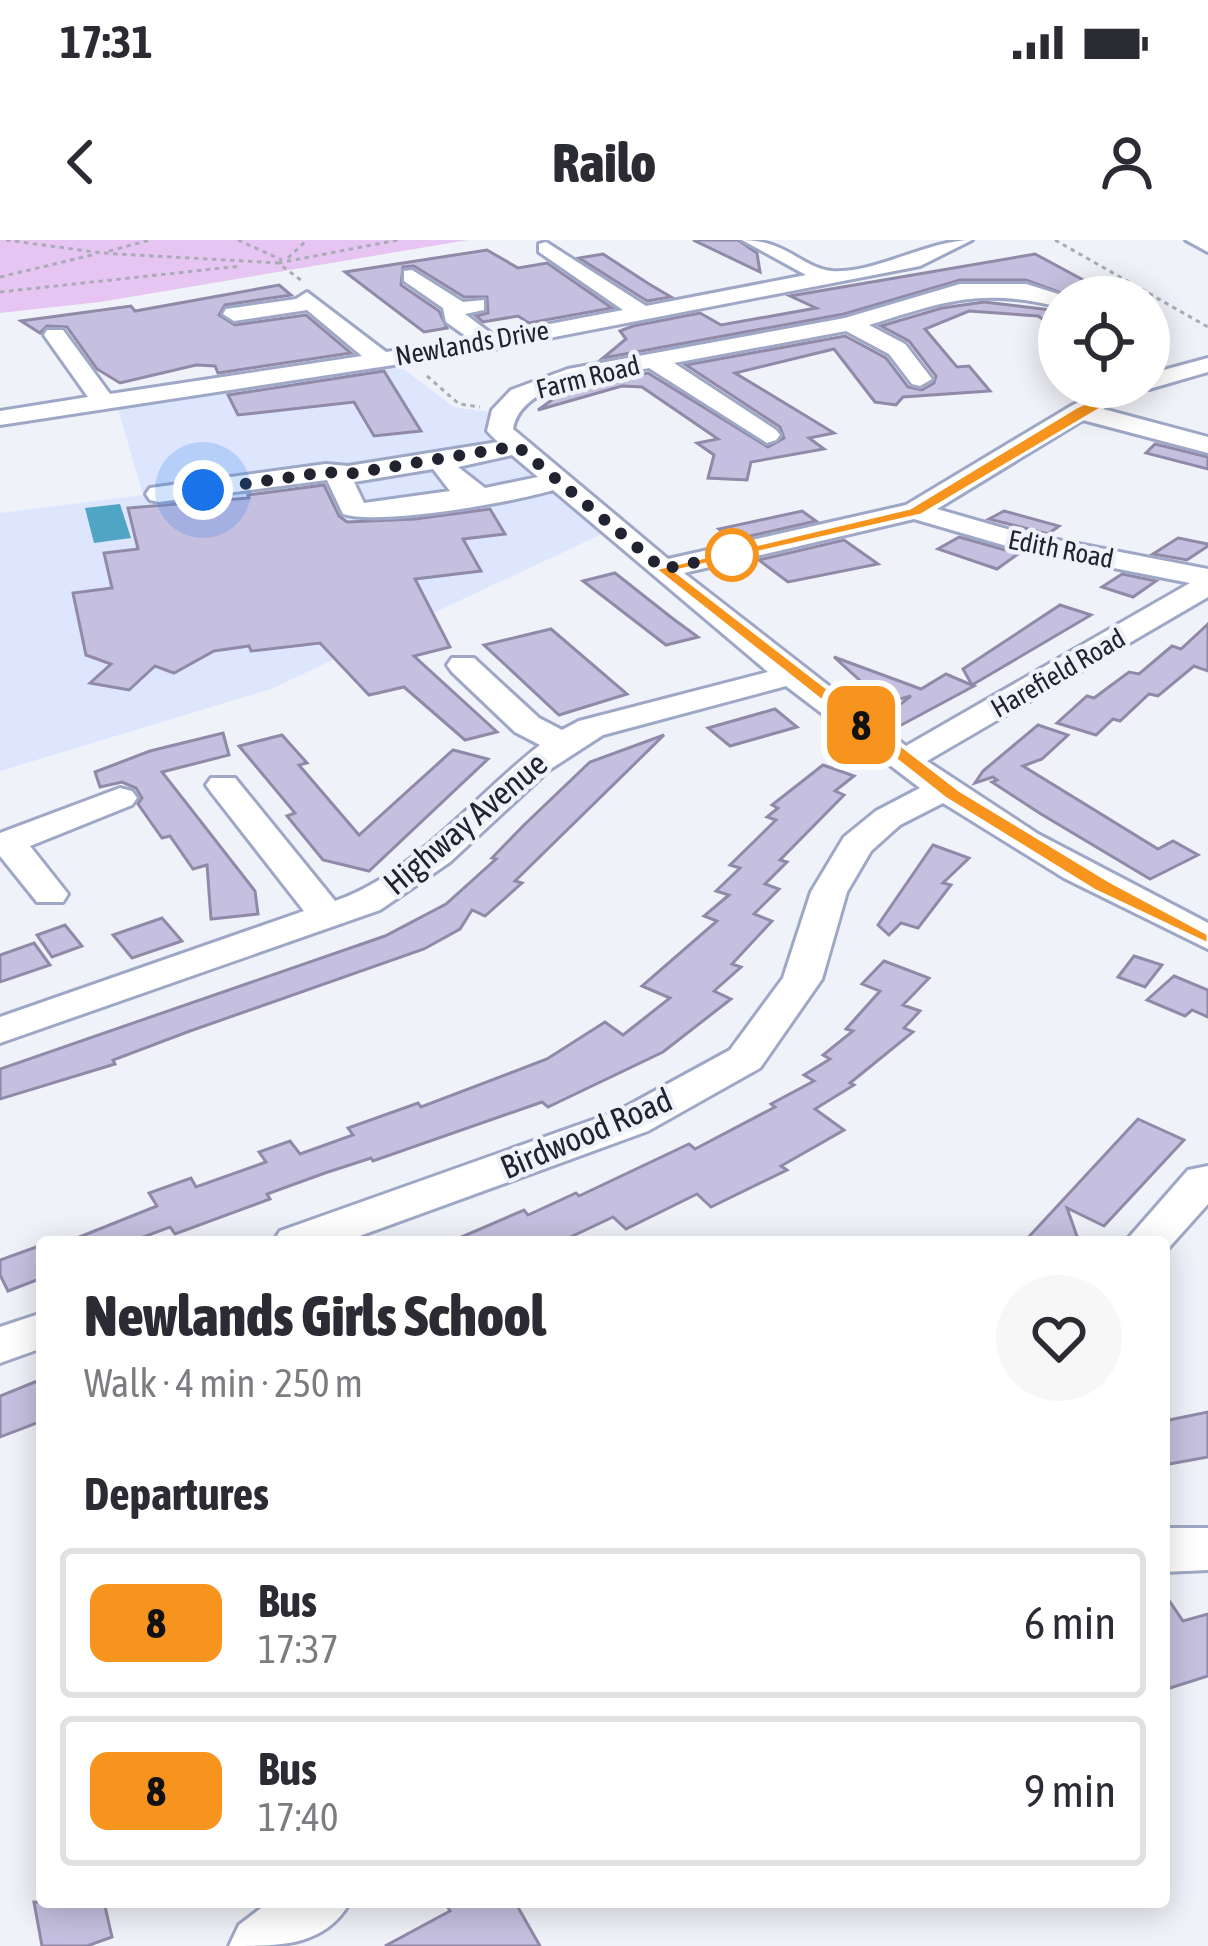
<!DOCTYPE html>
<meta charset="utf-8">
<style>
:root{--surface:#fff;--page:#f7f7f7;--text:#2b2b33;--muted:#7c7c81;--line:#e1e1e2}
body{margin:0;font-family:"Asap Condensed",sans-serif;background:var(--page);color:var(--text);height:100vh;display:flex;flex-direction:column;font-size:45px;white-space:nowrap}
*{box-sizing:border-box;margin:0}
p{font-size:39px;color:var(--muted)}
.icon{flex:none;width:66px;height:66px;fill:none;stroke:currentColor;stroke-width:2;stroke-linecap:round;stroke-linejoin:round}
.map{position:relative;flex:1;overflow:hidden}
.drawer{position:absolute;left:36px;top:996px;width:1134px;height:672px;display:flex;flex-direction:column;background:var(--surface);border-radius:12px;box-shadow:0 6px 30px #0003}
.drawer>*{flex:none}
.badge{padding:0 24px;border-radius:18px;font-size:42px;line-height:78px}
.fabs{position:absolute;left:1038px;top:36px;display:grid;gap:24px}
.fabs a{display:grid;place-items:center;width:132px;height:132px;border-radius:50%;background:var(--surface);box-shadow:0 6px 30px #0003;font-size:60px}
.you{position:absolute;width:60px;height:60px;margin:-30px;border:9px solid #fff;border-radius:50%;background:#1a73e8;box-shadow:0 0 0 18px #1a73e833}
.map>.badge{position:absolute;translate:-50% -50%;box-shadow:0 0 0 6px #fff}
h2{padding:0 48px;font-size:45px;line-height:108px}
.round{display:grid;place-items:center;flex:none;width:126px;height:126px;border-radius:63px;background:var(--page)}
.summary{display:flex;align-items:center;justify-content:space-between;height:204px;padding:0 48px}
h1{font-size:57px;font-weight:800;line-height:90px}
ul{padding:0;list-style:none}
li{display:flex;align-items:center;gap:36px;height:150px;margin:0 24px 18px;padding:0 24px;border:6px solid var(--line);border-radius:12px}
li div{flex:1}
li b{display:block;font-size:45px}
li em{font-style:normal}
li .badge{min-width:132px;font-weight:700;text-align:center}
.status{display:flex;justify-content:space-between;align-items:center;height:84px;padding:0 60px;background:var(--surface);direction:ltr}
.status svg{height:33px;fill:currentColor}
header{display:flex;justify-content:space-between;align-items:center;height:156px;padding:0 48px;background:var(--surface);font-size:54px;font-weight:800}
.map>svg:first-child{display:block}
</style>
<div class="status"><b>17:31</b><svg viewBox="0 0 49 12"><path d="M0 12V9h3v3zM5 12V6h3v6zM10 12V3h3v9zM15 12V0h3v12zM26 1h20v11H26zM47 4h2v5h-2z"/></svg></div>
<header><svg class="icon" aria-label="back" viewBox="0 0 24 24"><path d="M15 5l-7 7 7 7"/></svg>Railo<svg class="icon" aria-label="person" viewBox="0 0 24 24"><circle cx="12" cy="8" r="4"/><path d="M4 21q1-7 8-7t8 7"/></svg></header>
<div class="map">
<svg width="1208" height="1706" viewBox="0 0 1208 1706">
<rect width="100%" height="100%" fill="#f0f2f9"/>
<!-- built -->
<polygon fill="#dee6fe" points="397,124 454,167 497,173 491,200 602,294 271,449 0,531 0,273 143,255 118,169"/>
<!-- green -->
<polygon fill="#e7c5f3" points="0,0 468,0 100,62 0,73"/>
<!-- water -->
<polygon fill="#50a4c4" points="120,264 131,298 94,303 85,268"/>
<!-- building -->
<g fill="#c6c0e0" stroke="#908aa8" stroke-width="3">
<polygon points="693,0 738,0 757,13 760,32"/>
<polygon points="487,10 518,28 547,23 612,68 529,83 518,76 483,82 476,76 488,73 487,57 464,57 414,26 403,27 401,45 439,71 447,88 424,92 345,32"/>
<polygon points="603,14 649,44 671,57 647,61 579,18"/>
<polygon points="1035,14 1115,57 1072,57 1026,40 960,40 844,74 603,118 626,99 620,91 633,86 700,73 721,85 816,68 790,56"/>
<polygon points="279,45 291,55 225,65 219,75 235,85 306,75 351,113 218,133 215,126 196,125 120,143 97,129 67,87 47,86 40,93 21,81 131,66 135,71"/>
<polygon points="984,62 1059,71 1059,90 1038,76 969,71 925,89 957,127 969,126 990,151 903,157 896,165 875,162 834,109 735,133 834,193 809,198 824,209 751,222 747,240 708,238 714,215 697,203 718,199 642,147 622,146 538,170 570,147 648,133 768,207 784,198 780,187 686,125 845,96 886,118 908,147 922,150 934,143 936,136 909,101 881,86 942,68"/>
<polygon points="384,131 421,191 374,196 354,162 238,175 228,155"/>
<polygon points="1155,204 1208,217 1208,229 1146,213"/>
<polygon points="324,245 339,276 347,282 415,279 490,269 505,294 463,299 481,331 415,339 450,407 414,416 497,492 465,500 404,447 369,455 320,403 251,411 249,406 214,411 174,433 155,426 129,450 90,443 111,424 86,415 73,353 112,348 104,313 138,309 128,268 249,258 248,255"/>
<polygon points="802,271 816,281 733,300 719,289"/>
<polygon points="1004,271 1059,286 1048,294 989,279"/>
<polygon points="959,297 1016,313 1018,314 997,329 938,309"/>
<polygon points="1178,298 1208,304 1208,306 1187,320 1153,314"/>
<polygon points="844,300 878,324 788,342 759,320"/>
<polygon points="615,333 672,378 698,397 666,405 583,341"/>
<polygon points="1122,334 1156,341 1133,357 1102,347"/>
<polygon points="1060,365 1091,375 972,445 963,429"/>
<polygon points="1208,384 1208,431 1194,426 1158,456 1149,454 1120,481 1113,479 1096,495 1057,483 1087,456 1094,458 1129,432 1139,434 1172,406 1181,409"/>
<polygon points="551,389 627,454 559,475 484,405"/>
<polygon points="834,417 921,449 946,434 974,446 892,490 880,480 911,456 885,463"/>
<polygon points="775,469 797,487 730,506 708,488"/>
<polygon points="1038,485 1068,495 1042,519 1023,526 1158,609 1173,601 1198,615 1150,639 1041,574 992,542 997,540 993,537 975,543 983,531"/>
<polygon points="223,493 229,515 162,532 255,651 258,674 211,679 207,625 193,629 170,596 162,598 138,564 142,558 136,548 122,542 100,547 95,532 150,511"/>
<polygon points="282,495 307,523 299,525 359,595 453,510 488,519 369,631 323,620 287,576 295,573 239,506"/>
<polygon points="664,495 515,641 522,643 485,676 472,670 460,689 424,709 190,791 113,820 115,824 0,859 0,829 385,696 446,664 496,619 492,618 524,585 590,522"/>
<polygon points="823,525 854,536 835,551 844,555 780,620 787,622 765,644 779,649 754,674 772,681 732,724 741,727 714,751 731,759 663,812 548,867 542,862 373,921 371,918 325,933 267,954 270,959 175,994 170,987 130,1002 67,1002 157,966 149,953 191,938 196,947 266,922 259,912 290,901 300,914 353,895 348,888 418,863 421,867 547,819 605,782 623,795 670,758 642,746 717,681 704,676 729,655 716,651 740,628 730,625 776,580 767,577 778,568 772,565"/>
<polygon points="933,605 969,618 943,643 951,645 918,688 901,683 889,695 878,685"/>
<polygon points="162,678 182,701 132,718 113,695"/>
<polygon points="65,685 82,706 52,717 37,695"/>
<polygon points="34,703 50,725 0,742 0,715"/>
<polygon points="1134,716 1162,725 1145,747 1118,737"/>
<polygon points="884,721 929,738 903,765 920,771 904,788 913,792 850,843 854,845 815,869 844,890 781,926 787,930 711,967 697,954 626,989 613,977 560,1002 450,1002 524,970 528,975 576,953 579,956 689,904 695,909 775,867 771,864 814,841 804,835 830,819 823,815 853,791 846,789 880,751 862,744"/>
<polygon points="1174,736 1208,750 1208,777 1192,770 1185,776 1147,760"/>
<polygon points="1138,879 1184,900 1104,986 1067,968 1079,1002 1024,1002"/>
<polygon points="42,1005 42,1038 8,1051 0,1035 0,1020"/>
<polygon points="42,1139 42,1181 0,1197 0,1156"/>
<polygon points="1208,1172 1208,1217 1164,1225 1164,1181"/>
<polygon points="1164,1353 1183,1381 1208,1374 1208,1436 1164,1450"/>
<polygon points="34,1662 104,1662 112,1697 87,1706 42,1706"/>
<polygon points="445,1662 515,1662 540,1706 385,1706 450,1671"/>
</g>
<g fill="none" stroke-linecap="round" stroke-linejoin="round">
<defs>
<g id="minor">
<path d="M742,0C786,0 802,28 832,31C875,34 928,0 972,0L920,26L472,113L0,185V171L88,157L44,95L47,90H63L110,154L362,116L307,70L234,81L223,74L226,69L296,59L307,52L386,112L470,99L446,82L443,68L404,41V31L412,30L463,62L484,60V70L465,74L493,95L623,70L539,12V4L546,2L646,66L806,35Z"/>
<polygon points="1186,0 1208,0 1208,12"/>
<path d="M960,44H1026L1068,57H1059V67C981,47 942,62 869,85L905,104L932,139L920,146L912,144L889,114L846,91L674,123L776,190L780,195L776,200L767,203L649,128C608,135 522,140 513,189L668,319L906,265L1071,166L1111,147H1149V134L1208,118V132L1149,149L1142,147L1103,169L1208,197V213L1083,180L937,269L1021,293L1208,329V357L927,521L1038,594L1208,683V709L1064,638L943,563L900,585L871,611L847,652L822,739L760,828L648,891L343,1002H273L280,991L618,871L730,810L783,738L811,652L844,597L876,571L920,548L786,446L603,495L549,530L450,622L380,670L0,803V777L304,671L211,552L206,545L211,538H235L335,661C417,632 473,557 540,505L515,492L452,432L447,425L452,418H474L539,478L562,490L579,481L768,432L553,250C514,262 379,286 343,274L327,240L159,262L150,260L146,254L150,248L326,224L348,226L498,202L487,191L492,170L511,150L568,129L845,78ZM512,215L538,237L485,248L458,227ZM433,229L450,251L364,263L354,242ZM914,279L1017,309L1190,343L906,506L684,333Z"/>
<polygon points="120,548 132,551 137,558 132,565 30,606 68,654 63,662 37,662 0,616 0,593"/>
<polygon points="1208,926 1208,964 1164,1013 1164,1002 1125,1002 1188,930"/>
<polygon points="42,1073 42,1108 0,1123 0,1087"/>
<polygon points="1164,1288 1208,1288 1208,1330 1164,1332"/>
<path d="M269,1662H350C325,1706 282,1706 229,1706L239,1685Z"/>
</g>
</defs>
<!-- minor casing -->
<use href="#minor" stroke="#9ea8c6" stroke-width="6"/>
<!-- path -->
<g stroke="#aaacb5" stroke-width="3" stroke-dasharray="4.5 4.5" stroke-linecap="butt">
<polyline points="6,0 102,13 278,23 302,41"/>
<polyline points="238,0 282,20"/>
<polyline points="1055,0 1208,87"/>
<polyline points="109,11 150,0"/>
<polyline points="288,18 307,0"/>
<polyline points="278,23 398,0"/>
<polyline points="0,37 96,14"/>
<polyline points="0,52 241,26"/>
<polyline points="427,136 459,164 480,167"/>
</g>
<!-- minor -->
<use href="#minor" fill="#fff" fill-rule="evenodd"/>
</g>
<!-- line -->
<polygon fill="#f7941d" stroke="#fff" stroke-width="3" points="1125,144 1137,147 921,275 675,331 959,550 1109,641 1208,694 1208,704 1094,650 945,558 655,329 910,268 1075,168"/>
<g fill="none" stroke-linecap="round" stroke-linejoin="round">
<!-- walk -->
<polyline stroke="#212430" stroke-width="12" stroke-dasharray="0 21.6" points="203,250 326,232 348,234 517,206 663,329 732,315"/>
</g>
<!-- markers -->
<circle fill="#fff" stroke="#f7941d" stroke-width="6" cx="732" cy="315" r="24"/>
<g text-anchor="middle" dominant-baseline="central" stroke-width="9" stroke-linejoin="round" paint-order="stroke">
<!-- far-street labels -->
<g font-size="27" fill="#212430" stroke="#f0f2f9">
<text transform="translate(472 103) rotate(-10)">Newlands Drive</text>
<text transform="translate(588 137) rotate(-14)">Farm Road</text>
<text transform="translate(1061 309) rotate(11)">Edith Road</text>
<text transform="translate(1058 433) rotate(-30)">Harefield Road</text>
</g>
<!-- street labels -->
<g font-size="33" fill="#212430" stroke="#f0f2f9">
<text transform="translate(465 583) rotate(-40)">Highway Avenue</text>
<text transform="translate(586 893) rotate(-23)">Birdwood Road</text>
</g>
</g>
</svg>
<div class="fabs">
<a><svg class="icon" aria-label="locate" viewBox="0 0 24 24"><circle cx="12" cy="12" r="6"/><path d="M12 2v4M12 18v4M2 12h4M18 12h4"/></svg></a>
</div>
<div class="you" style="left:203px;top:250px"></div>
<b class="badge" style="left:861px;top:485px;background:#f7941d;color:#111">8</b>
<section class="drawer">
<div class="summary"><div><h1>Newlands Girls School</h1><p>Walk · 4 min · 250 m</p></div><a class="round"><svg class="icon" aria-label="heart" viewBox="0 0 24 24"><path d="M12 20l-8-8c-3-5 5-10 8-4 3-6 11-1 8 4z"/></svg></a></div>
<h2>Departures</h2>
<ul>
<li><span class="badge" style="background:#f7941d;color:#111">8</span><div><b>Bus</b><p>17:37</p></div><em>6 min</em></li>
<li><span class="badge" style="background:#f7941d;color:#111">8</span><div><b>Bus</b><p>17:40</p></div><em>9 min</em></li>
</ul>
</section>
</div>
